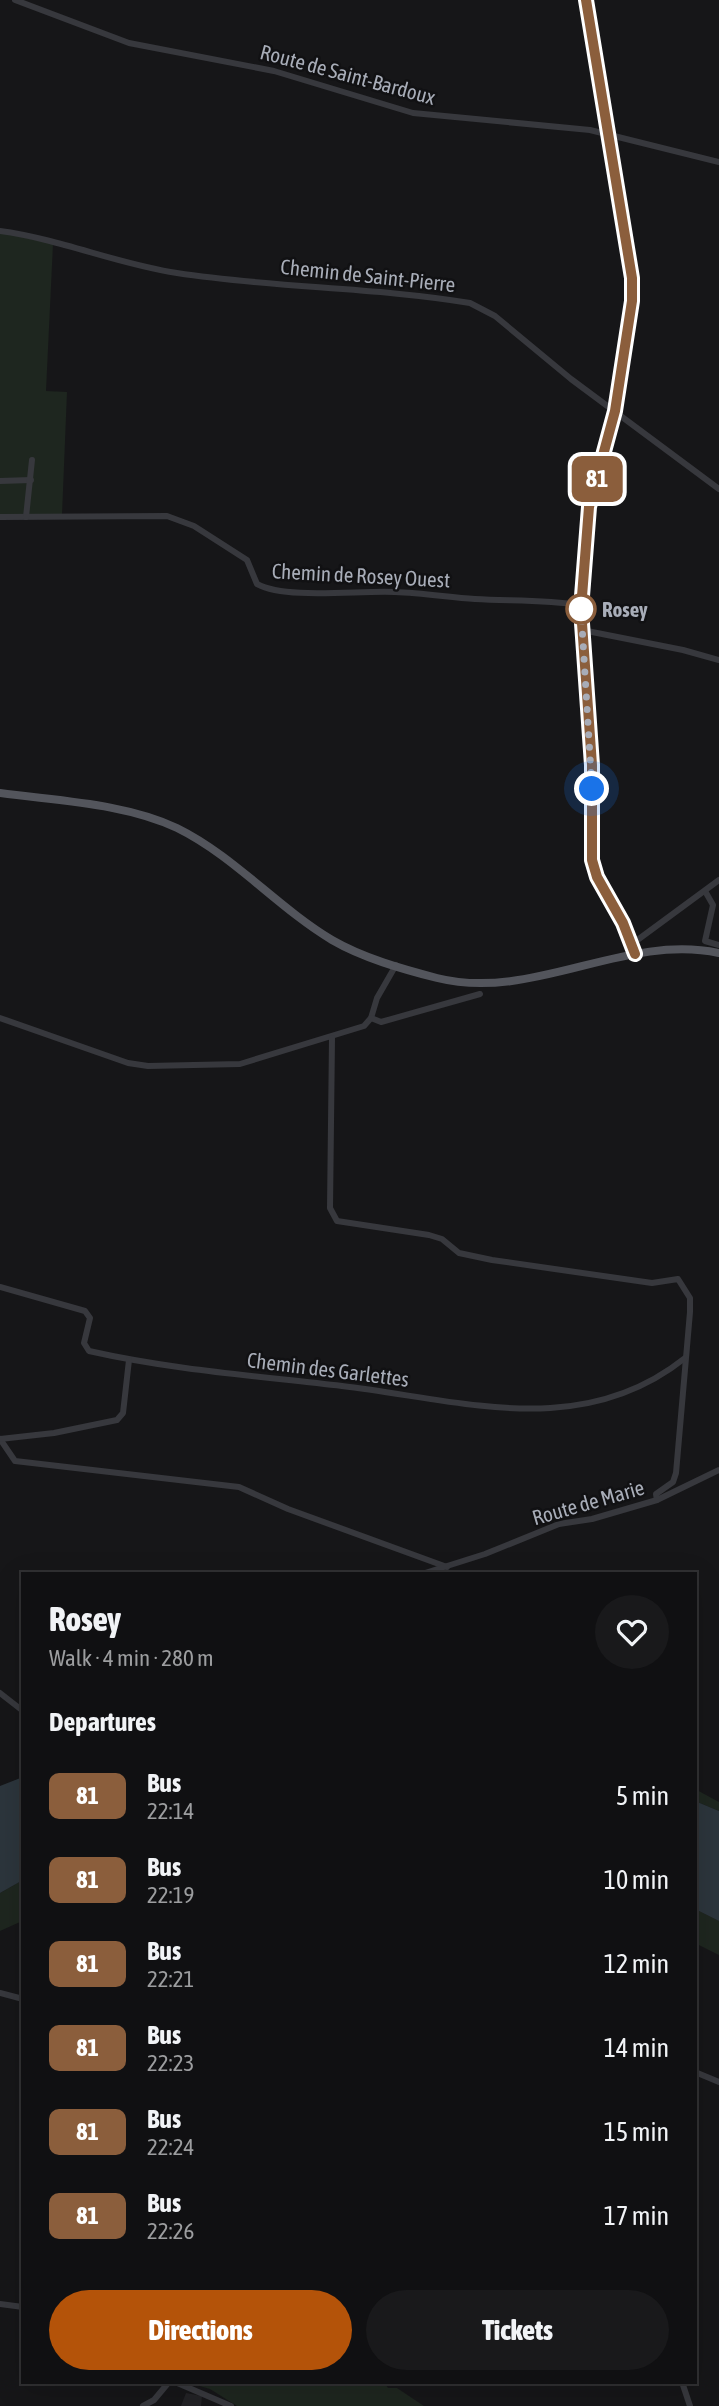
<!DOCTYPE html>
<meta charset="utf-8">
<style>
:root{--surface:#101012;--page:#19191b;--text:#f1f3f6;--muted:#9c9d9f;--line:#303032;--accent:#b45309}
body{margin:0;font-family:"Asap Condensed",sans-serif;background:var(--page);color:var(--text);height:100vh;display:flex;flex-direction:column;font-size:26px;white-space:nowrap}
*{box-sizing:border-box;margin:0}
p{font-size:23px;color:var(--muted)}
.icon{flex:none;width:38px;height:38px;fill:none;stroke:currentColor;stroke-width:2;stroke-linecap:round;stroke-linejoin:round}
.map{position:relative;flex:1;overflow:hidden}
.panel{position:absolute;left:21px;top:1572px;width:676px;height:812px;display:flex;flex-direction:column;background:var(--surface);border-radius:0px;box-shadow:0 7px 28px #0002,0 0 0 2px var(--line)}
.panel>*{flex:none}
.badge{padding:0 14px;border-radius:10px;font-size:24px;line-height:46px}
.you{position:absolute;width:35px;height:35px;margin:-18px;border:5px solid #fff;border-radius:50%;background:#1a73e8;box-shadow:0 0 0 10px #1a73e833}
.map>.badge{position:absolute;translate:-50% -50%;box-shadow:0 0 0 4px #fff}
h2{padding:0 28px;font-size:26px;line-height:63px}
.round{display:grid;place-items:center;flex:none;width:74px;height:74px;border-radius:37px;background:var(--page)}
.overview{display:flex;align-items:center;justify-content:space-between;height:119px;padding:0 28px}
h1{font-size:33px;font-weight:800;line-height:52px}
.cta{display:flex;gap:14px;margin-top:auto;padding:14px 28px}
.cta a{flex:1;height:80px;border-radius:42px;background:var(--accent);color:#fff;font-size:28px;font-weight:800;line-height:80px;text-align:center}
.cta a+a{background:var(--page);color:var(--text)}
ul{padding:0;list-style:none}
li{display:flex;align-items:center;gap:21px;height:84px;padding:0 28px}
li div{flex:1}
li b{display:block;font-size:26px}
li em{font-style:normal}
li .badge{min-width:77px;font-weight:700;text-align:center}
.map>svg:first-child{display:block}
</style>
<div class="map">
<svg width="719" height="2406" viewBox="0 0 719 2406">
<rect width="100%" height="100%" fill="#161618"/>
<!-- built -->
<polygon fill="#222225" points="186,2393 202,2396 201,2406 181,2406"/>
<!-- green -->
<g fill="#1e261f">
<polygon points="0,232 53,244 46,391 67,392 62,515 0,514"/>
<polygon points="695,1789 719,1802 719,1811 695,1801"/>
<polygon points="23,1880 23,1933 20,1922 0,1931 0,1893"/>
<polygon points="695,1909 719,1921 719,1955 695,1943"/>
<polygon points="186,2382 384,2382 388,2388 397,2388 424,2406 237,2406 210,2389"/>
</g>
<!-- water -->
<g fill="#2c353c">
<polygon points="23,1777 23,1880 0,1893 0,1786"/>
<polygon points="695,1801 719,1811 719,1921 695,1909"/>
</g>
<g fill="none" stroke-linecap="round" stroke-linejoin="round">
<!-- minor -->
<g stroke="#37383d" stroke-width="6">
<polyline points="15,0 129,43 274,71 413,113 590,130 719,162"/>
<polyline points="586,0 632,278 632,301 615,411 589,507 581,609 592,765 592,860 635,954"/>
<path d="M0,231C60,239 117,264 177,273C274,288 373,287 470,303L495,316L571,379L719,489"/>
<polyline points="0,481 31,480"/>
<path d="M0,517L167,516L194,526L247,560L257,584C287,600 359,590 395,592C422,593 448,597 475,599C511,601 545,600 581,605"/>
<polyline points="26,517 32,460"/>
<polyline points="582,630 683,650 719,660"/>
<polyline points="705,891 713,905 705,941 719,945"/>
<polyline points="632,944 719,880"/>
<polyline points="0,1018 128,1063 148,1066 240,1064 364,1026 371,1018 377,998 396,965"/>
<polyline points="371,1018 381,1022 480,994"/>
<polyline points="332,1038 330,1208 337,1221 429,1235 442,1239 459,1253 492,1260 652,1283 678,1279 690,1298 690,1312 676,1473 673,1482 656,1494 657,1500"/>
<path d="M0,1287L85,1311L90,1318L84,1343L89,1351C173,1370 258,1376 342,1386C461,1400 581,1441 685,1358"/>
<polyline points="0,1439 15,1461 239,1487 288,1509 447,1567"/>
<polyline points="0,1439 54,1433 117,1420 123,1413 129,1360"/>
<polyline points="425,1573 485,1554 559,1524 592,1519 657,1500 719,1470"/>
<polyline points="0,1693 23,1711"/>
<polyline points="0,1993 23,1999"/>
<polyline points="695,2072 719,2082"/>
<polyline points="0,2304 23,2307"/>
<polyline points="175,2382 231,2406"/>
<polyline points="682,2382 690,2406"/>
<polyline points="143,2406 154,2400 169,2382"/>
</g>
<!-- major -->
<path stroke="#53555c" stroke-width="8" d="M0,793C57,801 124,803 177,828C234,856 277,907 332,940C363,958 402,969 437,978C534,1002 623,933 719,953"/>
</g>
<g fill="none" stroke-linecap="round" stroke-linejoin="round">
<defs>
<polyline id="line" points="586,0 632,278 632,301 615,411 589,507 581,609 592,765 592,860 597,877 623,923 635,954"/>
</defs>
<!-- line casing -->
<use href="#line" stroke="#fff" stroke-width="16"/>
<!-- line -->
<use href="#line" stroke="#8b5e3c" stroke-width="10"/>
<!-- walk -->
<polyline stroke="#a8adb8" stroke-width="7" stroke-dasharray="0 12.6" points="581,609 592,789"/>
</g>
<!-- markers -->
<circle fill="#fff" stroke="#8b5e3c" stroke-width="3.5" cx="581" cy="609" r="14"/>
<g text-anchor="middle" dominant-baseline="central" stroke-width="5" stroke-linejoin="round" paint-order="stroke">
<!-- street labels -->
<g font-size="21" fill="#a8adb8" stroke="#111113">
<text transform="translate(348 74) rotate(15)">Route de Saint-Bardoux</text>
<text transform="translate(368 275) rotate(6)">Chemin de Saint-Pierre</text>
<text transform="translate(361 575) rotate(3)">Chemin de Rosey Ouest</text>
<text transform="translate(328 1369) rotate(7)">Chemin des Garlettes</text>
<text transform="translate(588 1502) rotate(-16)">Route de Marie</text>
</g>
<!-- stop labels -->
<g font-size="21" font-weight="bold" fill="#a8adb8" stroke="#111113" text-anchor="start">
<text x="602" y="609">Rosey</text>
</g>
</g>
</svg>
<div class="you" style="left:592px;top:789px"></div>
<b class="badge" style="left:597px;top:479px;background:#8b5e3c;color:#fff">81</b>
<section class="panel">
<div class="overview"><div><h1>Rosey</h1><p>Walk · 4 min · 280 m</p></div><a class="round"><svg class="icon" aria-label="heart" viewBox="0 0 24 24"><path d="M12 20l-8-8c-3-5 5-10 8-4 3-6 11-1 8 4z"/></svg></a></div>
<h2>Departures</h2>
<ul>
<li><span class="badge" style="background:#8b5e3c;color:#fff">81</span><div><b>Bus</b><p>22:14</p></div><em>5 min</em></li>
<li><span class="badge" style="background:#8b5e3c;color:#fff">81</span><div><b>Bus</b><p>22:19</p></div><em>10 min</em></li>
<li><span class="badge" style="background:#8b5e3c;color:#fff">81</span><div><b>Bus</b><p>22:21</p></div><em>12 min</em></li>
<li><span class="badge" style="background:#8b5e3c;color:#fff">81</span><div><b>Bus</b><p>22:23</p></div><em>14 min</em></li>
<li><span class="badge" style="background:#8b5e3c;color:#fff">81</span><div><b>Bus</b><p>22:24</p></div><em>15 min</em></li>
<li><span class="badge" style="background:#8b5e3c;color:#fff">81</span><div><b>Bus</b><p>22:26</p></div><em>17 min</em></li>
</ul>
<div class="cta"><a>Directions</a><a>Tickets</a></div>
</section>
</div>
